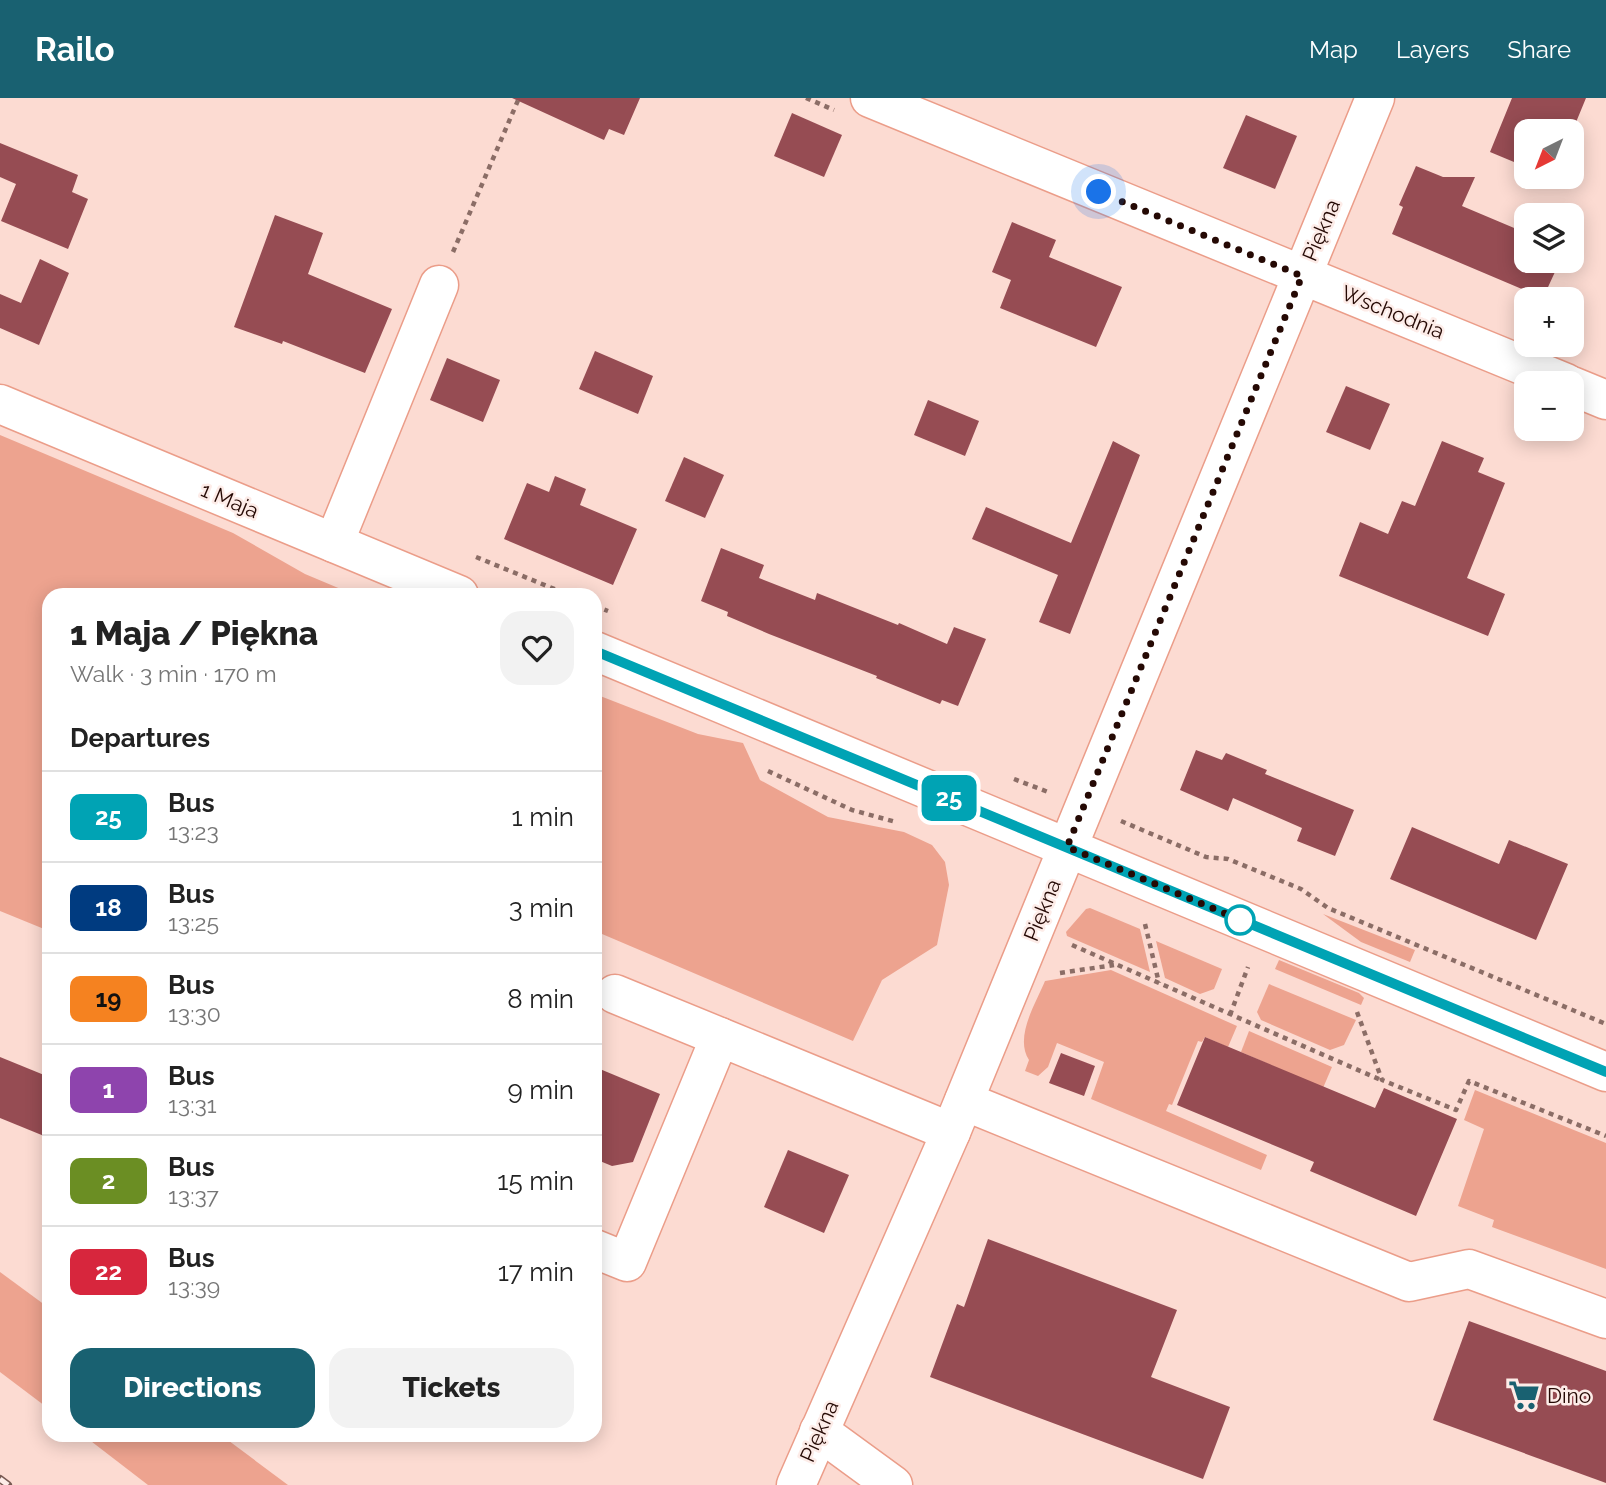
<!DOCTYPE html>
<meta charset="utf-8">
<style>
:root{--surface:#fff;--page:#f2f2f2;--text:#222;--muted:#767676;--line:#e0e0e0;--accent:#196171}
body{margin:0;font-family:Raleway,sans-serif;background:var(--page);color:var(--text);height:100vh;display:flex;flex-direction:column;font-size:26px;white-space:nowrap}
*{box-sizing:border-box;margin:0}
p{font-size:23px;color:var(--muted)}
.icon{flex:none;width:38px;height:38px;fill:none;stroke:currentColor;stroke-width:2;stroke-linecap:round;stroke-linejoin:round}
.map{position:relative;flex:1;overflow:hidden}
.drawer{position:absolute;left:42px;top:490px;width:560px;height:854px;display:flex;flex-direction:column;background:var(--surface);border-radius:21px;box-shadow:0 4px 18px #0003}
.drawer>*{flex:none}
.badge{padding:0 14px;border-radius:10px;font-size:24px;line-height:46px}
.needle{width:46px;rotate:222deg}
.controls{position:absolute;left:1514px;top:21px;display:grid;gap:14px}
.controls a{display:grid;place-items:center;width:70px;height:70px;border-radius:14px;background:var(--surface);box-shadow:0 4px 18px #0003;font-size:35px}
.you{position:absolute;width:35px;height:35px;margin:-18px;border:5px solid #fff;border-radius:50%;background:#1a73e8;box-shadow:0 0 0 10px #1a73e833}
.map>.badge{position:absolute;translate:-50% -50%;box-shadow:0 0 0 4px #fff}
h2{padding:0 28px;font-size:26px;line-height:63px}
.round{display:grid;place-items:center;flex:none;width:74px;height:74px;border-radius:21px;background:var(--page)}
.head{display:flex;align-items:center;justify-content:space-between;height:119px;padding:0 28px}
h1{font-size:33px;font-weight:800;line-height:52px}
.button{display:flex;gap:14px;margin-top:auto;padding:14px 28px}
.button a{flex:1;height:80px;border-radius:21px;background:var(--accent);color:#fff;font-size:28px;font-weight:800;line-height:80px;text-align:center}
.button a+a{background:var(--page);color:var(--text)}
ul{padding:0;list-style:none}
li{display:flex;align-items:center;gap:21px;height:91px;padding:0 28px;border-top:2px solid var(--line)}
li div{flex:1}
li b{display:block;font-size:26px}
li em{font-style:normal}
li .badge{min-width:77px;font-weight:700;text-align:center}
header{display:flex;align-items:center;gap:42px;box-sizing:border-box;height:98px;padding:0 35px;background:var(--accent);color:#fff}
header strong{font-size:33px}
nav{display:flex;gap:38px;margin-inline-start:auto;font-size:24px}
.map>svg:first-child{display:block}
</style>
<header>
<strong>Railo</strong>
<nav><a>Map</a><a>Layers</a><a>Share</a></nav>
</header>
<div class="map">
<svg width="1606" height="1387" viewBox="0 0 1606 1387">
<rect width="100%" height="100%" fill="#fcdbd2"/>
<!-- green -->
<g fill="#eda38f">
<polygon points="0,337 233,435 305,476 355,497 49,497 49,833 0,813"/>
<polygon points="595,596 698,636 743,645 760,682 828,719 904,734 932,747 945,764 949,787 937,847 882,882 853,943 595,833"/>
<polygon points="1090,810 1140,831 1150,874 1067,838 1066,834 1086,811"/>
<polygon points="1323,816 1415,852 1410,864 1361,844"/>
<polygon points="1156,843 1222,871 1214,891 1200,896 1165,880"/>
<polygon points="1279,862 1359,895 1364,900 1361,907 1275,871"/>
<path d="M1111,872L1237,928L1228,949L1205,939L1202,944L1198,943L1172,1007L1169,1006L1166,1013L1267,1057L1261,1072L1091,1001L1104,964L1057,945L1048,969L1038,978L1025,973L1029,962C1014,939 1036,905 1045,883Z"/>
<polygon points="1269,886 1356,922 1344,947 1330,952 1261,922 1257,914"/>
<polygon points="1249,933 1332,969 1323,990 1241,954"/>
<polygon points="1475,992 1606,1045 1606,1171 1492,1129 1494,1122 1458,1108 1484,1031 1464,1022"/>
<polygon points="0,1174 49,1210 49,1311 0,1274"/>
<polygon points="83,1337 221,1337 288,1387 148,1387"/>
</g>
<!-- building -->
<g fill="#964c53">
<polygon points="512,0 640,0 624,37 609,31 604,42"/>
<polygon points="1512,0 1586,0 1572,34 1526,33 1526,69 1490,54"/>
<polygon points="792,15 842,37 824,79 774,58"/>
<polygon points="1246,17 1297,38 1275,91 1223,70"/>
<polygon points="0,45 78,77 72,94 88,101 68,151 1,123 16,86 0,79"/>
<polygon points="1416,68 1443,79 1475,79 1462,108 1526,135 1526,141 1517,163 1560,163 1543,200 1392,136 1403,109 1399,107"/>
<polygon points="275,117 323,135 308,176 392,211 365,275 283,243 282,246 234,229"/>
<polygon points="1012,124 1056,142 1049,159 1122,189 1096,249 1000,210 1011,182 992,174"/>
<polygon points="40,161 69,175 39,247 0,230 0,196 21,205"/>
<polygon points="595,253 653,278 638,316 579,291"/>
<polygon points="447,260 500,282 483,324 430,302"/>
<polygon points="1346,288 1390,306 1370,352 1326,334"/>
<polygon points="928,302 979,323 965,358 914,337"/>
<polygon points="1113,343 1140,357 1070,536 1039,524 1058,477 972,441 986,409 1071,445"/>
<polygon points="1442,343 1484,360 1478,374 1505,385 1467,480 1505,496 1488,538 1339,478 1360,424 1388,436 1402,403 1415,408"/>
<polygon points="684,359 724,377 705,420 665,403"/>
<polygon points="555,378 586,391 580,407 637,431 613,487 504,441 527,385 549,394"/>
<polygon points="721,450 764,467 759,480 815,502 817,495 898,527 899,525 947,546 954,529 986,541 958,608 942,602 940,606 876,580 877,578 769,536 727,518 728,514 701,503"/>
<polygon points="1196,652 1222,662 1226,655 1267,672 1265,676 1354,712 1335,758 1297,743 1302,730 1233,700 1228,713 1180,692"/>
<polygon points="1412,729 1499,766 1509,742 1568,766 1536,842 1390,781"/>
<polygon points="1205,939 1375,1010 1384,990 1457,1021 1416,1118 1310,1073 1314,1064 1177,1007"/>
<polygon points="1061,955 1095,968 1084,998 1049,985"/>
<polygon points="0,959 49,979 49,1040 0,1020"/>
<polygon points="595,969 660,996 633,1064 612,1068 595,1061"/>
<polygon points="788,1052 849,1077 824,1135 764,1109"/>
<polygon points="988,1141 1177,1212 1151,1279 1230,1309 1203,1381 930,1279 957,1206 964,1209"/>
<polygon points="1469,1223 1606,1273 1606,1385 1433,1322"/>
</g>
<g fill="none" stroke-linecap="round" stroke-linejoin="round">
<defs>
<g id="minor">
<polyline points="870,0 1566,285"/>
<polyline points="1572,288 1606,302"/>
<polyline points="0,306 459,497"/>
<polyline points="334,445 439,187"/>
<polyline points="595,553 1606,974"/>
<polyline points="615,896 720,939"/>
<polyline points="964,1003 1409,1184 1469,1171 1606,1221"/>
<polyline points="595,1151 627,1164 720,939 951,1034"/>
<polyline points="819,1333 893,1387"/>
<polyline points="796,1387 951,1034 1375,0"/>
</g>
</defs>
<!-- minor casing -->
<use href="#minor" stroke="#eb9d89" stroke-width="41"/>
<!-- path -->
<g stroke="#8b6d66" stroke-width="4.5" stroke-dasharray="5 5" stroke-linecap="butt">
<polyline points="806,0 834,12"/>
<polyline points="453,154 519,0"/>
<polyline points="476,459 569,497"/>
<polyline points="595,508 608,513"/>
<polyline points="768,673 852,712 896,724"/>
<polyline points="1014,681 1048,694"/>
<polyline points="1121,723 1206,759 1228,761 1301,791 1328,810 1606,926"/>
<polyline points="1145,826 1159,885"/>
<polyline points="1072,847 1381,982"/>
<polyline points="1060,875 1114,867"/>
<polyline points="1357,914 1382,982 1456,1012 1469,983 1606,1038"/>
<polyline points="1230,917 1248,869"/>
</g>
<!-- minor -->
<use href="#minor" stroke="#fff" stroke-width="38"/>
<defs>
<polyline id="rail" points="0,1381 8,1387"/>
</defs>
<!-- rail casing -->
<use href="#rail" stroke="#775952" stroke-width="8"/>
<!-- rail -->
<use href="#rail" stroke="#fdece8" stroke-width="5" stroke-dasharray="16" stroke-linecap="butt"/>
</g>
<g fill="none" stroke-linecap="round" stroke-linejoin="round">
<defs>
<polyline id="line" points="595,553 1606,974"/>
</defs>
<!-- line casing -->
<use href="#line" stroke="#fff" stroke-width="16"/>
<!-- line -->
<use href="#line" stroke="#00a3b4" stroke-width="10"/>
<!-- walk -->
<polyline stroke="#250904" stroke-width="7" stroke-dasharray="0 12.6" points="1099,94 1302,178 1067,749 1248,825 1240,822"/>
</g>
<!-- icons -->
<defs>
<symbol id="supermarket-bare" viewBox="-9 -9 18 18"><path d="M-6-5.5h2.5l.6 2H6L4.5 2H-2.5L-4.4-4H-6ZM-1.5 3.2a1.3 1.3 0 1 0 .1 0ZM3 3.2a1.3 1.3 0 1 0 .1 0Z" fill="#196171" stroke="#fdece8" stroke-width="2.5" paint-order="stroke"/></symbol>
</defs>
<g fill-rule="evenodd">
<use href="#supermarket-bare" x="1502" y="1275" width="44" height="44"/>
</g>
<!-- markers -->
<circle fill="#fff" stroke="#00a3b4" stroke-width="3.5" cx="1240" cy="822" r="14"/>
<g text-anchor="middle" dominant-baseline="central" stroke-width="5" stroke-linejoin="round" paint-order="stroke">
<!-- street labels -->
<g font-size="21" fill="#250904" stroke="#fdece8">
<text transform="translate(1321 132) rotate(-67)">Piękna</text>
<text transform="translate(1393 214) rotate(22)">Wschodnia</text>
<text transform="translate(230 402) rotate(23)">1 Maja</text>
<text transform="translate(1042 812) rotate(-68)">Piękna</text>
<text transform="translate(819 1333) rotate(-66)">Piękna</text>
</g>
<!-- poi labels -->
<g font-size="21" fill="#250904" stroke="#fdece8" text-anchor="start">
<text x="1547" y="1297">Dino</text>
</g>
</g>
</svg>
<div class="controls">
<a><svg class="needle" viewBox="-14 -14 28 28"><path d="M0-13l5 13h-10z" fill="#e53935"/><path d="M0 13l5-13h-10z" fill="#767676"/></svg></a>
<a><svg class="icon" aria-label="layers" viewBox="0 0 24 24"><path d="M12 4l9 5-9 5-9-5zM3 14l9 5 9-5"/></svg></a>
<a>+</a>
<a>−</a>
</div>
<div class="you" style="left:1099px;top:94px"></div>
<b class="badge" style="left:949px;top:700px;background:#00a3b4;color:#fff">25</b>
<section class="drawer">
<div class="head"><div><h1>1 Maja / Piękna</h1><p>Walk · 3 min · 170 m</p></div><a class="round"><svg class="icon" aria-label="heart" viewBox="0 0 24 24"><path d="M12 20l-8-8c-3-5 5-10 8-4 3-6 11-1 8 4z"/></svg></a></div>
<h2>Departures</h2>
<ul>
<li><span class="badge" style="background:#00a3b4;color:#fff">25</span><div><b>Bus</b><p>13:23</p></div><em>1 min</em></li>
<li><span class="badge" style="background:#003b80;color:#fff">18</span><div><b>Bus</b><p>13:25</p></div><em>3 min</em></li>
<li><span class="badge" style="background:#f58220;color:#111">19</span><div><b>Bus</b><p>13:30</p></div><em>8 min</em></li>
<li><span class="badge" style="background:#8e44ad;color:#fff">1</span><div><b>Bus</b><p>13:31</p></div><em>9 min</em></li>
<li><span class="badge" style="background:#6b8e23;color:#fff">2</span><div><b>Bus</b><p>13:37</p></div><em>15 min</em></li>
<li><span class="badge" style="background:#d7263d;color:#fff">22</span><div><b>Bus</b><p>13:39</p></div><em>17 min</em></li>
</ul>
<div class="button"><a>Directions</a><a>Tickets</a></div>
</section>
</div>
